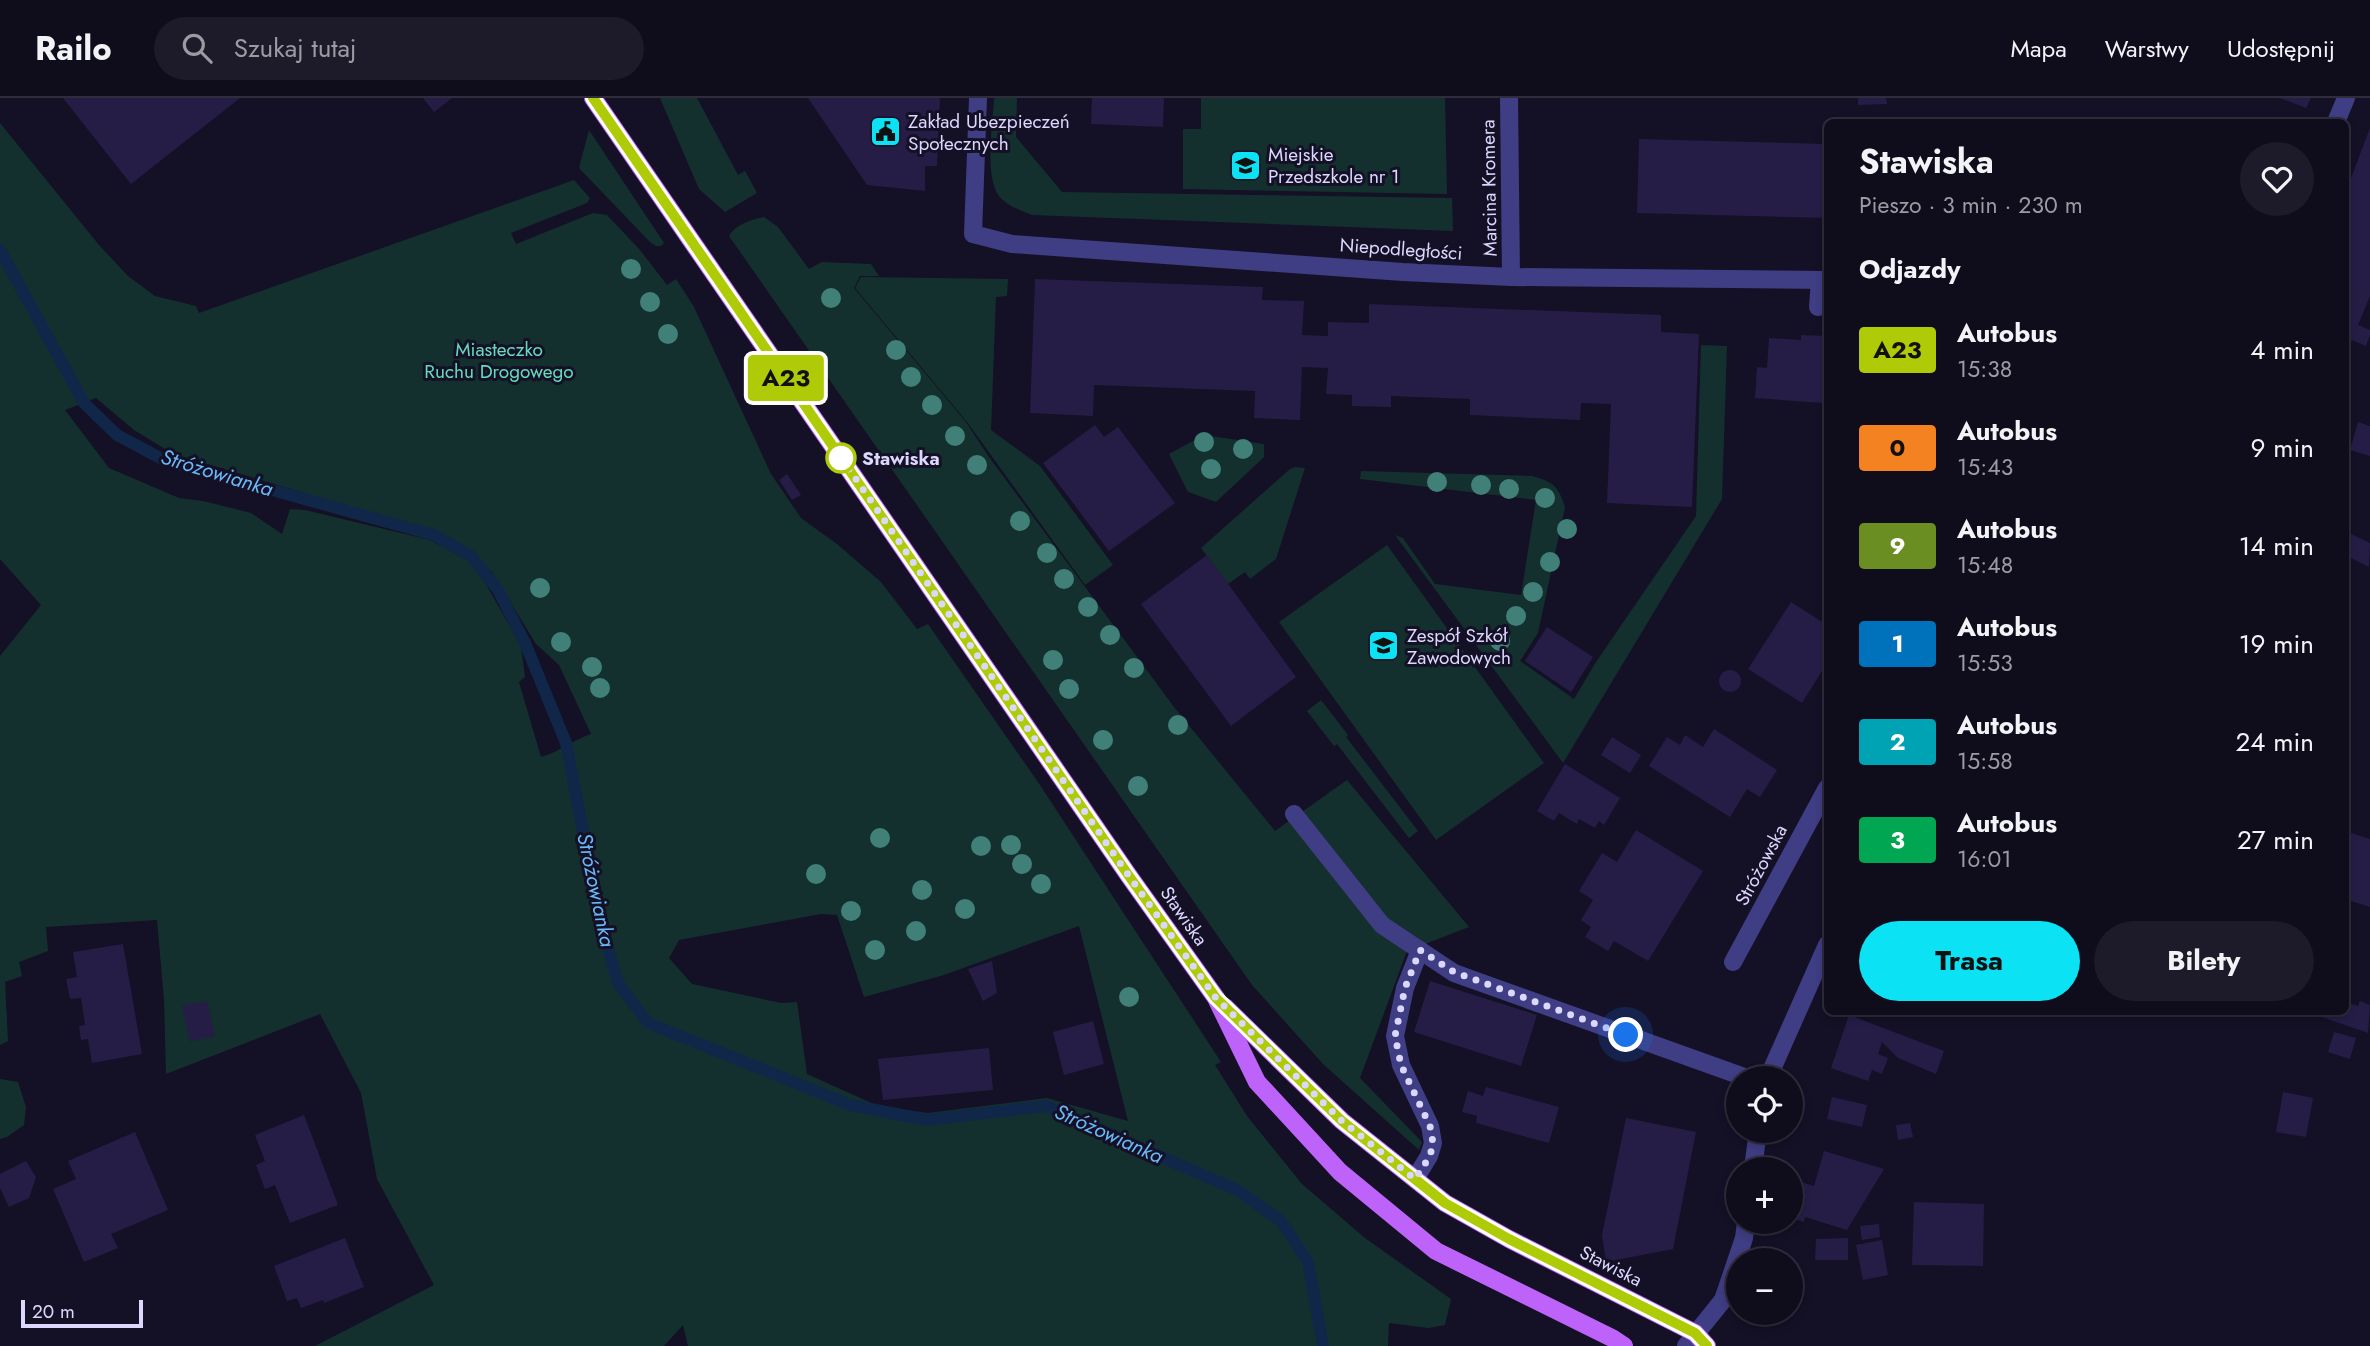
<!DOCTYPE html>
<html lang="pl">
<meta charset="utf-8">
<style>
:root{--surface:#0f0c1c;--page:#1d1a29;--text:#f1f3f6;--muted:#9b9ba3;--line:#2f2c3b;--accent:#0be3f5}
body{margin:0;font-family:Jost,sans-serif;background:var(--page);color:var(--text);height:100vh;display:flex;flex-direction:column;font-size:26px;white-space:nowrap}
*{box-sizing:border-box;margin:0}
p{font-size:23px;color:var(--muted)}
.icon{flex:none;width:38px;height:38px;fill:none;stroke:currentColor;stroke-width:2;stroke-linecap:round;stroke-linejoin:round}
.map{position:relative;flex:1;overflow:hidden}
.panel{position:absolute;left:1824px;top:21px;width:525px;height:896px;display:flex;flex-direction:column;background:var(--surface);border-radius:10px;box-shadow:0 4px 10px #0003,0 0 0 2px var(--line)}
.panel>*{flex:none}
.badge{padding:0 14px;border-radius:5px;font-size:24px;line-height:46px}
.tools{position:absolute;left:1726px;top:968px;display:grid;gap:14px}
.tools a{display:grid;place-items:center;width:77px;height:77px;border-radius:50%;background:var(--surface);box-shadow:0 4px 10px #0003,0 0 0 2px var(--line);font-size:35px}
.scale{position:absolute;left:21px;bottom:18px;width:122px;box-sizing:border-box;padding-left:7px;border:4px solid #dbd7fd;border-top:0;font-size:19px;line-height:24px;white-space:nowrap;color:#dbd7fd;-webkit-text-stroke:5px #141026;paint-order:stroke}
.you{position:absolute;width:35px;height:35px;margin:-18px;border:5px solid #fff;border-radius:50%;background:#1a73e8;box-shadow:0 0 0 10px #1a73e833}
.map>.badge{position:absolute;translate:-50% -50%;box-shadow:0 0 0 4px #fff}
h2{padding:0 35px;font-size:26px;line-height:63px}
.round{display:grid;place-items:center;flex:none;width:74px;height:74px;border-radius:37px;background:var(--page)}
.summary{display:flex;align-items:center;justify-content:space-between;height:119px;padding:0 35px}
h1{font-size:33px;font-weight:700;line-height:52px}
.button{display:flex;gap:14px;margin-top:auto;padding:14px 35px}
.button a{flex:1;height:80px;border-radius:42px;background:var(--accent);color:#111;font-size:28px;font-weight:700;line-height:80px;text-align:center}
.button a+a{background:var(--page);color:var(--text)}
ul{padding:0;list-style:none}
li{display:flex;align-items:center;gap:21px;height:98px;padding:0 35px}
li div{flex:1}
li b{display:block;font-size:26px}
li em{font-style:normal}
li .badge{min-width:77px;font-weight:700;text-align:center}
header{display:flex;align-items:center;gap:42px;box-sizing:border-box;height:98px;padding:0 35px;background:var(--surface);border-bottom:2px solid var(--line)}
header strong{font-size:33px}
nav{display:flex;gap:38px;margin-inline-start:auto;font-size:24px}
.search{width:490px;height:63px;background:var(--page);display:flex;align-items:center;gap:18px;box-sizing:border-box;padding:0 24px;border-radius:38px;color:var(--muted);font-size:26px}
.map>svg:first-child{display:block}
</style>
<header>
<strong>Railo</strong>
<div class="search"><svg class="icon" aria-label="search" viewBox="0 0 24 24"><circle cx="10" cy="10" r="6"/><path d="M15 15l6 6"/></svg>Szukaj tutaj</div>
<nav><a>Mapa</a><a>Warstwy</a><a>Udostępnij</a></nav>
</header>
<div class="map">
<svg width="2370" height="1248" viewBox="0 0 2370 1248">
<rect width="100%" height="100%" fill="#141026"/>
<!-- green -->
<g fill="#14302e" fill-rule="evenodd">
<polygon points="660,0 697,0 738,77 745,73 757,95 725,114 699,91"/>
<path d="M994,0H1017L1016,39L1062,94L1452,100L1453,133L1032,117C1020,112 1007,108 999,98C984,78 993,24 994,0Z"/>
<polygon points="1201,0 1445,0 1447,96 1183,91 1183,31 1201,31"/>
<path d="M0,25L99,147L128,178L155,198L196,208L199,215L574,82L590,100L587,105L511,135L516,146L593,115L607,117L640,152L667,187L676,181L694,209L771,376L801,420L837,446L881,484L917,531L928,526L1040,687L1221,964L1215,967L1247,1018L1302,1086L1365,1140L1451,1201L1445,1227L1429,1230L1389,1225L1388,1248H688L683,1227L664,1248H315L434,1187L377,1081L361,995L320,916L166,976L164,902L157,822L46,829L48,853L19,864L22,878L5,884L8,943L0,947V558L41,507L0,461ZM96,300L134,332L173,356L436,434L459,446L492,474L536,546L559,567L591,636C573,642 559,654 541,659L519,584L525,579L521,548L483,481L467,462L430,442L305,412L290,411L282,436L251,415L203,403L179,400L109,370L65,312ZM821,816L837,817L864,899L944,877L1079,828L1128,1023L1047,1000L928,1015L878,1008L807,976L797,904L781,905L692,886L669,860L679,842Z"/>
<polygon points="589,32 664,145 661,148 656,148 651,145 579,70"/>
<path d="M764,119L778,129L809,171L822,164L871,166L879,178H860L854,190L966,324L989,359L1174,609L1275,733L1347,682L1469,829L1407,853L1360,980L1422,1044L1419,1052L1323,966L1252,887L729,138C736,126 750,122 764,119Z"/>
<polygon points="861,179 1008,181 1007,198 996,199 991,332 1040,368 1113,467 1085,487 967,324 855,190"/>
<path d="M1701,247L1727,248L1722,401L1563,665L1395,437L1403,440L1435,486L1521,497L1536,402L1360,381L1361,373L1532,378C1553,384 1558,387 1565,409L1538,535L1520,563L1574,601L1596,564L1696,418Z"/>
<polygon points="1204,337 1264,346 1264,359 1216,404 1188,394 1169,356"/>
<polygon points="1295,369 1305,370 1276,461 1250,481 1245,474 1228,486 1201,450 1290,371"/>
<polygon points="1387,447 1544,665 1436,742 1279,524"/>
<polygon points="1321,602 1348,637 1346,639 1418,733 1409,740 1337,646 1334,648 1307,613"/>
<polygon points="0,981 18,984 26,1009 24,1027 7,1039 0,1041"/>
</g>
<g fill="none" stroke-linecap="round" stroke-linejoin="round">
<!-- stream -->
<polyline stroke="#10274a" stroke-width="12" points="0,152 84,305 117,337 164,362 434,437 471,458 498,492 525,545 566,645 601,827 618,885 648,925 850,1007 927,1022 1046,1008 1239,1093 1281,1123 1308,1164 1323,1248"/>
</g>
<!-- building -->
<g fill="#251d46">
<polygon points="63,0 240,0 131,86"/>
<polygon points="423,0 452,0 434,14"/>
<polygon points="808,0 940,0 937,68 925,68 925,93 867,87"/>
<polygon points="1092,0 1164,0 1163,29 1091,26"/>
<polygon points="1858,0 1886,0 1887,6 1858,7"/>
<polygon points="2280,0 2311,0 2306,10"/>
<polygon points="2370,30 2370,198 2358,227 2370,232 2370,237 2366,248 2352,242 2345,259 2345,96"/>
<polygon points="1639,41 1827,46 1827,120 1637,115"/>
<polygon points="1035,181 1263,189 1262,202 1304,203 1302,237 1328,238 1328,224 1369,225 1369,206 1661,217 1661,234 1699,236 1692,409 1607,405 1611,306 1581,305 1580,322 1470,317 1470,301 1391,298 1391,309 1352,308 1352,297 1326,296 1328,270 1302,269 1300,322 1254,320 1255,293 1094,287 1093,318 1030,315"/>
<polygon points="1801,237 1827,238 1827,272 1824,272 1822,305 1755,300 1757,269 1767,270 1769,240 1801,242"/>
<polygon points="2358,324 2370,328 2370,358 2350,352"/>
<polygon points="1095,327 1104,339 1118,329 1175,405 1109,453 1043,365"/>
<polygon points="787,376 801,397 792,402 779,382"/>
<polygon points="2345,433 2370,445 2369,469 2345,457"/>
<polygon points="1207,457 1296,579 1231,628 1141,506"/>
<polygon points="1791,504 1827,527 1827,570 1824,574 1822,573 1802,605 1748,571"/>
<polygon points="1547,529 1593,559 1571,594 1525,563"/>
<circle cx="1730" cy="583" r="11"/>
<polygon points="1714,631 1777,672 1760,699 1747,691 1730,719 1649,668 1667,639 1680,647 1685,637 1703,649"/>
<polygon points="1612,639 1641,657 1630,675 1601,657"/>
<polygon points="1565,666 1620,700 1604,727 1599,723 1595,730 1579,721 1577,726 1559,715 1554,723 1537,713"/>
<polygon points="1636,732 1703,773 1648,863 1614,843 1608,853 1585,839 1591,829 1581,822 1593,802 1579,793 1602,755 1617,764"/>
<polygon points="2345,733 2370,741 2370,809 2345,801"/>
<polygon points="123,846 142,956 92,965 88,941 81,942 79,928 85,927 81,900 70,901 66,881 77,879 73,854"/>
<polygon points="992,863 997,895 983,903 968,871"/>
<polygon points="1430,883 1537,917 1521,968 1414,934"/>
<polygon points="207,903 215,938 190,944 182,908"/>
<polygon points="2360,903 2370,907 2368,935 2313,916 2314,914 2345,914 2345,904 2358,908"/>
<polygon points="1849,917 1944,953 1936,976 1898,960 1882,944 1878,956 1888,960 1882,976 1872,972 1868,983 1831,970"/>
<polygon points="1093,923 1104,966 1064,977 1053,934"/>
<polygon points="2334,934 2356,940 2350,961 2328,954"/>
<polygon points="989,950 993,992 883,1002 878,961"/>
<polygon points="1486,989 1559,1009 1549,1045 1476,1025 1477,1018 1462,1014 1468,993 1483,998"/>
<polygon points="2283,994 2313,1000 2306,1039 2276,1034"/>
<polygon points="1832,999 1867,1007 1862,1029 1827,1021"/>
<polygon points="304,1017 338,1107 290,1125 275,1087 265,1091 256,1067 265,1063 255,1037"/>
<polygon points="1626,1020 1696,1034 1673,1151 1606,1164 1602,1137"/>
<polygon points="1910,1025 1913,1039 1898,1042 1896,1027"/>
<polygon points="135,1034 168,1112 111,1136 118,1150 84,1164 53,1091 76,1081 68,1063"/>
<polygon points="1824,1053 1884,1071 1847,1132 1805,1119 1804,1124 1790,1120 1790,1108 1798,1083 1814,1088"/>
<polygon points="26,1063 36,1079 29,1100 9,1109 0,1090 0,1076"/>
<polygon points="1914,1104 1984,1106 1983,1168 1912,1167"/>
<polygon points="1879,1126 1880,1139 1862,1142 1860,1128"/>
<polygon points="345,1140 364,1189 324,1205 323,1202 301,1210 297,1200 287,1203 274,1168"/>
<polygon points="1848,1140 1848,1162 1815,1162 1816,1141"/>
<polygon points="1882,1142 1888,1177 1863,1182 1856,1147"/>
</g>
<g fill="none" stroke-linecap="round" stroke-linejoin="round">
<!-- minor -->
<g stroke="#3f3d83" stroke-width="18">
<polyline points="978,0 973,136 1012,146 1403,174 1511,179 1827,182"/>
<polyline points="1509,0 1511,179"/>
<polyline points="2336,24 2346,0"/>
<polyline points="1818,209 1820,182"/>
<polyline points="1294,716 1382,827 1454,875 1747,980"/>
<polyline points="1733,864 1827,690"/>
<polyline points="1768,980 1827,847"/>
<polyline points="1753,1071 1758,1032"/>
<polyline points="1415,1081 1429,1058 1433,1045 1430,1028 1401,967 1395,938 1405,890 1420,852"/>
<polyline points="1686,1248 1723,1202 1744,1140 1746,1124"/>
</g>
<!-- major -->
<g stroke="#bd63f9" stroke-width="18">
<polyline points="593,0 1129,778 1216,900 1257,984 1340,1074 1436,1153 1612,1240 1624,1248"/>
<polyline points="1225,909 1342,1023 1445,1105 1509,1141 1695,1235 1707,1248"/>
</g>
</g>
<!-- trees -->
<g fill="#418078">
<circle cx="631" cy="171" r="10"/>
<circle cx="831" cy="200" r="10"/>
<circle cx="650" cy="204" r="10"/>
<circle cx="668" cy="236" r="10"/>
<circle cx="896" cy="252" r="10"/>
<circle cx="911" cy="279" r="10"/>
<circle cx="932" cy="307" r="10"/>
<circle cx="955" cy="338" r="10"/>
<circle cx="1204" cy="344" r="10"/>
<circle cx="1243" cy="351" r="10"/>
<circle cx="977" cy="367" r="10"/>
<circle cx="1211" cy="371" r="10"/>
<circle cx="1437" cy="384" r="10"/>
<circle cx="1481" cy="387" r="10"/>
<circle cx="1509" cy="391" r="10"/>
<circle cx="1545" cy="400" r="10"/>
<circle cx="1020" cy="423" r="10"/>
<circle cx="1567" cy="431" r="10"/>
<circle cx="1047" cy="455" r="10"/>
<circle cx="1550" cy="464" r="10"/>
<circle cx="1064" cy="481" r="10"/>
<circle cx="540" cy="490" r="10"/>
<circle cx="1533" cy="494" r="10"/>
<circle cx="1088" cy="509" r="10"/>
<circle cx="1516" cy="518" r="10"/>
<circle cx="1110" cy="537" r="10"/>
<circle cx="1500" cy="543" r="10"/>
<circle cx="561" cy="544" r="10"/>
<circle cx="1053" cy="562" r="10"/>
<circle cx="592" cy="569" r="10"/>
<circle cx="1134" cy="570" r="10"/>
<circle cx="600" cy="590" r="10"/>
<circle cx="1069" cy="591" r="10"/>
<circle cx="1178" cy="627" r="10"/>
<circle cx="1103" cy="642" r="10"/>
<circle cx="1138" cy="688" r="10"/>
<circle cx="880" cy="740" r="10"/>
<circle cx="1011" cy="747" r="10"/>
<circle cx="981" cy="748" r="10"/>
<circle cx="1022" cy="766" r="10"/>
<circle cx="816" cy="776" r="10"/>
<circle cx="1041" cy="786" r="10"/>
<circle cx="922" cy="792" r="10"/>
<circle cx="965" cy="811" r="10"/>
<circle cx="851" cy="813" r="10"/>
<circle cx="916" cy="833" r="10"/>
<circle cx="875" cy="852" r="10"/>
<circle cx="1129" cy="899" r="10"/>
</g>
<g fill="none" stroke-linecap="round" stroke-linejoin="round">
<defs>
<polyline id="line" points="593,0 1129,778 1216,900 1342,1023 1445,1105 1509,1141 1695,1235 1707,1248"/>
</defs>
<!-- line casing -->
<use href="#line" stroke="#fff" stroke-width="16"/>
<!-- line -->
<use href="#line" stroke="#afcb08" stroke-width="10"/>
<!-- walk -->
<polyline stroke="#dbd7fd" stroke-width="7" stroke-dasharray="0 12.6" points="841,360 838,355 1129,778 1216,900 1342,1023 1415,1081 1430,1058 1433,1045 1430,1028 1401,967 1395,938 1405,890 1420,852 1454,874 1626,937"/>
</g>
<!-- icons -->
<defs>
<symbol id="civic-square" viewBox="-11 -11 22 22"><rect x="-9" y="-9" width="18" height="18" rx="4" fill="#0be3f5" stroke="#141026"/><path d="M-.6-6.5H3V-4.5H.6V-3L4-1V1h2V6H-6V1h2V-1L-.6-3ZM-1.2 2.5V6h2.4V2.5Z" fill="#111"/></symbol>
<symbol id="school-square" viewBox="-11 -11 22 22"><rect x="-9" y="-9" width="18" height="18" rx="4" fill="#0be3f5" stroke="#141026"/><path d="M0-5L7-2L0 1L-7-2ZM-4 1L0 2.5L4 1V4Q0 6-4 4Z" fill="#111"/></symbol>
</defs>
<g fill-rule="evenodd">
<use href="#civic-square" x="868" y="16" width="35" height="35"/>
<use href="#school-square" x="1228" y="50" width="35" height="35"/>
<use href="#school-square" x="1366" y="530" width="35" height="35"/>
</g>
<!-- markers -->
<circle fill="#fff" stroke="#afcb08" stroke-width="3.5" cx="841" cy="360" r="14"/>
<g text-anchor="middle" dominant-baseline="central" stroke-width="6" stroke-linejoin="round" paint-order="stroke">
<!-- poi labels -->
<g font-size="19" fill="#dbd7fd" stroke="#141026" text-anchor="start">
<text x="908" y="23">Zakład Ubezpieczeń<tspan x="908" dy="22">Społecznych</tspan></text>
<text x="1268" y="56">Miejskie<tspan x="1268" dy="22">Przedszkole nr 1</tspan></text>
<text x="1407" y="537">Zespół Szkół<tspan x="1407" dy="22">Zawodowych</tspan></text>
</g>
<!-- street labels -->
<g font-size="19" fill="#dbd7fd" stroke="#141026">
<text transform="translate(1489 90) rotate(-91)">Marcina Kromera</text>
<text transform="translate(1401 151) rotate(4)">Niepodległości</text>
<text transform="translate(1761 767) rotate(-62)">Stróżowska</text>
<text transform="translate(1184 818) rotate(55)">Stawiska</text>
<text transform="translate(1611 1168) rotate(27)">Stawiska</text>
</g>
<!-- park labels -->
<g font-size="19" fill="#65dbbb" stroke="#141026">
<text x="499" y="251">Miasteczko<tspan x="499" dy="22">Ruchu Drogowego</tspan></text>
</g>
<!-- stop labels -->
<g font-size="19" font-weight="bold" fill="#dbd7fd" stroke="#141026" text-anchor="start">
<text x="862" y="360">Stawiska</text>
</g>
<!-- water labels -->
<g font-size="21" font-style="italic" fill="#69b9f9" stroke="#141026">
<text transform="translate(217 375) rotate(17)">Stróżowianka</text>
<text transform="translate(596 792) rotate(78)">Stróżowianka</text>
<text transform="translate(1109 1036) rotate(24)">Stróżowianka</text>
</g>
</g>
</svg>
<div class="tools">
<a><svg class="icon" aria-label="locate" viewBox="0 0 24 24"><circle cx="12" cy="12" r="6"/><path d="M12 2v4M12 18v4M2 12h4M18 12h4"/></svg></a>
<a>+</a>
<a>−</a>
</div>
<div class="scale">20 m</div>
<div class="you" style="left:1626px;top:937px"></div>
<b class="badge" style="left:786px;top:280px;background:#afcb08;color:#111">A23</b>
<section class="panel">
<div class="summary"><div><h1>Stawiska</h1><p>Pieszo · 3 min · 230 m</p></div><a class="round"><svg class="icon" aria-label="heart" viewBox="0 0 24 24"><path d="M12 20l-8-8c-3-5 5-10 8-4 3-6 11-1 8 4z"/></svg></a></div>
<h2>Odjazdy</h2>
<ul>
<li><span class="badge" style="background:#afcb08;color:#111">A23</span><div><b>Autobus</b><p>15:38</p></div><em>4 min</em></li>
<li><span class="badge" style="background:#f58220;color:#111">0</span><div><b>Autobus</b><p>15:43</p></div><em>9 min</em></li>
<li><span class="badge" style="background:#6b8e23;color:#fff">9</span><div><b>Autobus</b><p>15:48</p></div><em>14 min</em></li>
<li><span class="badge" style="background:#0072bc;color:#fff">1</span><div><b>Autobus</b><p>15:53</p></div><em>19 min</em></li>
<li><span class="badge" style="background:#00a3b4;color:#fff">2</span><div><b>Autobus</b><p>15:58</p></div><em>24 min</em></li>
<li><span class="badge" style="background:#00a651;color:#fff">3</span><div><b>Autobus</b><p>16:01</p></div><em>27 min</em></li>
</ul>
<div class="button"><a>Trasa</a><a>Bilety</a></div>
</section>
</div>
